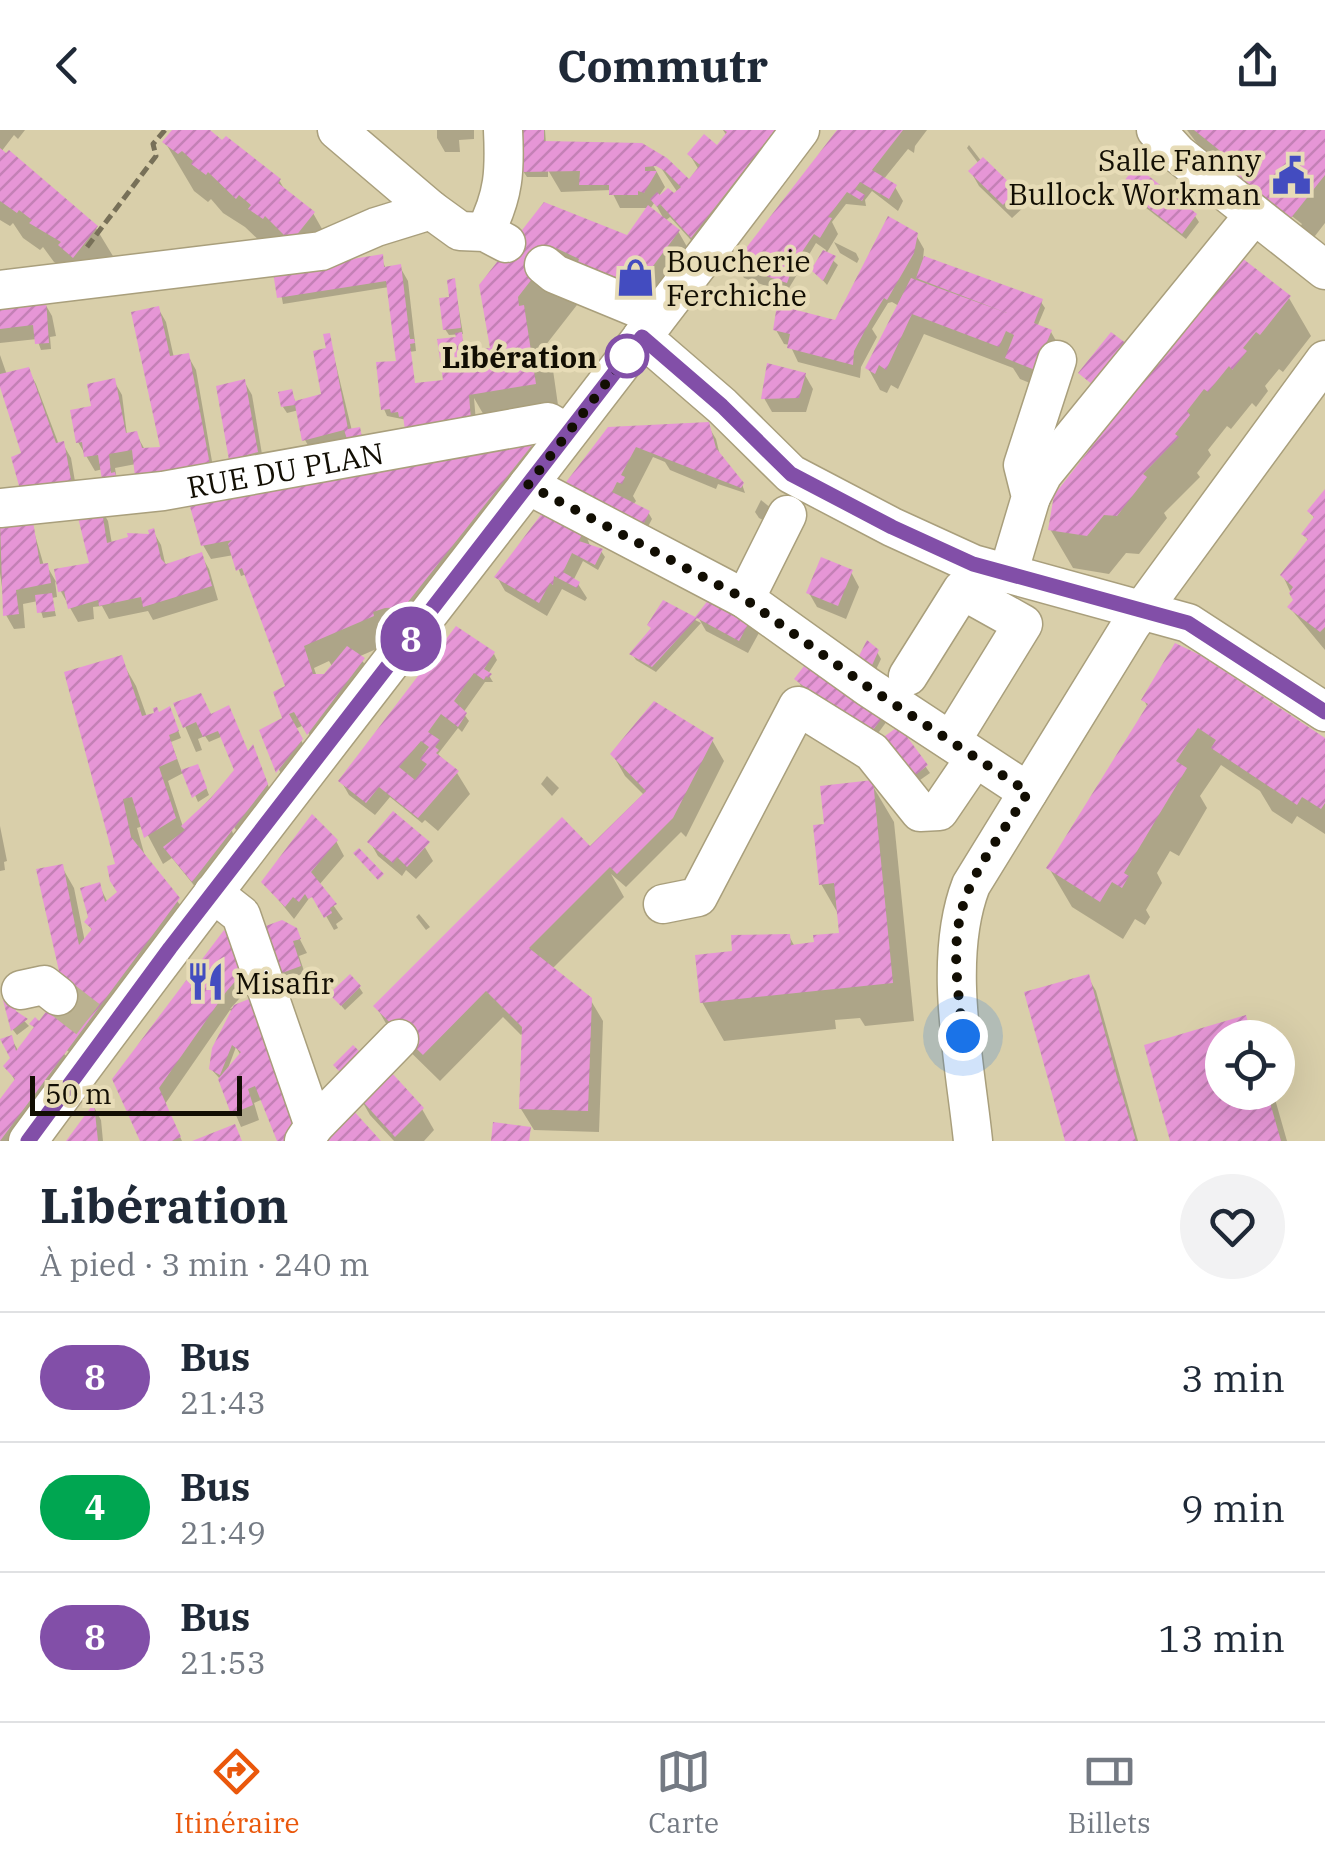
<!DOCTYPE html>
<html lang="fr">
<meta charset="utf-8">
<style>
:root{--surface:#fff;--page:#f2f2f3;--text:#1f2937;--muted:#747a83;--line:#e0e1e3;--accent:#ea580c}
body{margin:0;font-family:"IBM Plex Serif",serif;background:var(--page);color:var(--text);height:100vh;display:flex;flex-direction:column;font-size:38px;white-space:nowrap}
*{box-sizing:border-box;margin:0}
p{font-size:32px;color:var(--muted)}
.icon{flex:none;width:55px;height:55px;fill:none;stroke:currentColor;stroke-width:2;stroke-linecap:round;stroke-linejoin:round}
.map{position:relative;height:1011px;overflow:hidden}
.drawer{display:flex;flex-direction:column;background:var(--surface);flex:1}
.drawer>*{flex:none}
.badge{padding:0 20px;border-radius:32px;font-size:35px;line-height:65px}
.buttons{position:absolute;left:1205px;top:890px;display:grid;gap:20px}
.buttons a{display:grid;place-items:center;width:90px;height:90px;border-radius:50%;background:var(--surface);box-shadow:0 10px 40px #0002;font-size:50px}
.scale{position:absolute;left:30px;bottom:25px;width:212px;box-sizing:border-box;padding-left:10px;border:5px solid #120e03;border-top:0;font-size:28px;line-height:35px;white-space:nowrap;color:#120e03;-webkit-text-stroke:8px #e7dcb7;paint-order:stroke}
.you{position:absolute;width:50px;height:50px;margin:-25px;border:8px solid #fff;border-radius:50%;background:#1a73e8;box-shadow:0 0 0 15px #1a73e833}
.map>.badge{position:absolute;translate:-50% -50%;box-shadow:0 0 0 5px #fff}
.round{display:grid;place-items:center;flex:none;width:105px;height:105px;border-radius:52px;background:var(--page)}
.overview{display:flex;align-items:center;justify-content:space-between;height:170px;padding:0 40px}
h1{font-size:48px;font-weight:800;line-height:75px}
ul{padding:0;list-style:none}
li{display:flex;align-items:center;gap:30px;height:130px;padding:0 40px;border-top:2px solid var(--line)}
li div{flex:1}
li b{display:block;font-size:38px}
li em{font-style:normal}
li .badge{min-width:110px;font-weight:700;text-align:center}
header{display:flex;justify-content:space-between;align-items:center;height:130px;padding:0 40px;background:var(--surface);font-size:45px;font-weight:800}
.tabs{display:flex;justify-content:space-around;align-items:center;height:140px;border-top:2px solid var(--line);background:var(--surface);font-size:28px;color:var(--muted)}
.tabs a{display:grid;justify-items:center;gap:5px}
.tabs .current{color:var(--accent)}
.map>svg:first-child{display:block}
</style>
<header><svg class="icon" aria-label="back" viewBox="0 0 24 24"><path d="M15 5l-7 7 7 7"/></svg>Commutr<svg class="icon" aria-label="share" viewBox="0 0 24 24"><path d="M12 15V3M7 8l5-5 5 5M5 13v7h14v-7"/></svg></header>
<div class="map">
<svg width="1325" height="1011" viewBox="0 0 1325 1011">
<defs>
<pattern id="building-hatch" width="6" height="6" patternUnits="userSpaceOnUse" patternTransform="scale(2.5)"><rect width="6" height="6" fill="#e696d6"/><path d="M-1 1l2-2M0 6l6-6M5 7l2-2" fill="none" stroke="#c480b6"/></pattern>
</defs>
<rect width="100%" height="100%" fill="#d9cfaa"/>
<!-- shadow -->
<g fill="#0003" fill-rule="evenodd">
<polygon points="0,0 25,0 18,9 14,5 1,22 96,98 119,136 79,147 54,132 43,117 40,120 23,108 13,93 10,96 0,90"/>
<path d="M175,0H206L279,50L286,62L313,83L342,134L381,127L386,139L400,137L408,151L416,221L409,222L414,265L446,252L462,208L469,223L493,221L545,75L628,108L649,78H620L611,60L561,62L548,40V47H527L523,41L522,0H545L546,14L641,16L689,53L699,40L690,25L718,19L727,6L723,0H794L700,120L670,87L665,91L655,73L674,71L678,63L659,35H653L665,57L650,79L678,101L706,150L666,203L584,166L545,216L551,226L562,303L527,308L543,337L415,487L381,496L388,514L358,527L367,536L320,624L304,595L295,599L309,625L286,655L262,602L285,589L288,558L247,444L241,446L234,425L211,429L203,415L500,313L474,268L477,304L387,286L384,279L399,233L389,157L283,174L272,115L265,116L245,97L223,83L211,69L208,72L194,61L165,12ZM329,531L333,538L325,547H317L314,538Z"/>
<polygon points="437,0 474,0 474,9 459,10 460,22 445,22 437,8"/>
<polygon points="840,0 927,0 915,16 914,23 908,19 883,50 895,57 903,71 898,81 872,61 865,70 866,76 846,74 832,92 838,104 826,124 838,135 827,155 814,140 826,120 816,113 786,163 744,148 736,135"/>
<path d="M1187,0H1325V93L1308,115L1201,19ZM1239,45L1302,94L1299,98L1239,51Z"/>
<polygon points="969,15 982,32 1016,63 1024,77 1012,88 979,56 971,42 979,34 967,18"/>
<polygon points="1123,57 1195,86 1199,92 1186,109 1127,63"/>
<polygon points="916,105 924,119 923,129 1041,172 1045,178 1037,197 1051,202 1063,223 1047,260 1020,249 1013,238 924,204 898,259 891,255 887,263 880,260 868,238 899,176 892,172 888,173 872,199 877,207 861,237 860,248 798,232 790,215 784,214 776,200 836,193"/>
<polygon points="834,112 856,123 859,129 857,133 840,123"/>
<polygon points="454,151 463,204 449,205 445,199"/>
<polygon points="1289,168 1311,206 1283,242 1279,239 1265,256 1268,261 1256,277 1252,273 1231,299 1227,296 1208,320 1211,325 1197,343 1200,347 1164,383 1167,388 1139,424 1126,423 1109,444 1073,438 1050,399 1132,269 1129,265 1185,205"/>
<polygon points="44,172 52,186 56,206 50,207 51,219 41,220 37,209 0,213 0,177"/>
<polygon points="158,178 166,192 174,228 188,226 196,240 216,354 136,334 115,338 117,350 103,339 95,341 78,312 94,278 114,251 122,265 127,305 136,304 144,318 163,319"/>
<polygon points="329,206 352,301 359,300 367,314 313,324 305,310 299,280 287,283 283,277 291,261 296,273 324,266"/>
<polygon points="0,225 7,245 28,240 36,254 59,315 63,314 71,328 78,369 24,325 0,250"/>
<polygon points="805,245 813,259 806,282 772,282 764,268"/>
<polygon points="244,251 252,265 264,336 240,343 232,329"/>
<polygon points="707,294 716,309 721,330 742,354 745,363 718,354 716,359 670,340 665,332 653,327 633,366 636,371 633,375 648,382 652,389 641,410 572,385 609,299"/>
<polygon points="1325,363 1325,520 1290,478 1295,472 1283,446 1309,412 1304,404 1315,390 1310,381"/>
<polygon points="761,370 772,379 773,395 759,388 755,382"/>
<polygon points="100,377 108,391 112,414 152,407 153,401 161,415 166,437 201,425 209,439 218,470 153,490 148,481 109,489 102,476 93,477 94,489 78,492 55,451 57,467 52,468 56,486 43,488 38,471 23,474 25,498 14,499 6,485 0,443 0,394 30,388 44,436 47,436 59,457 92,435"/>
<polygon points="584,399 590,416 601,421 605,427 598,440 583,431 573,451 578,454 587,468 585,471 562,459 547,486 505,461 497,447"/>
<polygon points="851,442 859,457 846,489 817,477 809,463"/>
<polygon points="664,474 701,493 656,542 636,530 632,524 653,500"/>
<polygon points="698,487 751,487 760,501 748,523 706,501"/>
<polygon points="877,522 881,529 872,548 862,540"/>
<polygon points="494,524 497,530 488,544 493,552 485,552 463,583 469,591 462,602 458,598 438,624 457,643 470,664 438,701 425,690 422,693 390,667 375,685 349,665 341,651"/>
<path d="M120,528L136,556L147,587L165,594L172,585L181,608L171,612L182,642H200L209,665L198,672L185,642L168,651L183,697L237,640L223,606L209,612L205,606L198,609L202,620L196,622L176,575L211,586L249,624L253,618L274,670L242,710L233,695L230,696L234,706L201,764L172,728L163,734L143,696L137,698L146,730L187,784L19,1011H0V973L16,952L6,936L13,928L11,908L19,922L66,860L62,737L74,758L85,812L93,802L87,792L99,755L108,773L120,763ZM51,908L77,928L74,932L55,917Z"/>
<polygon points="812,531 887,591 873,610 801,556 797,549"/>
<polygon points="1144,570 1325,611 1325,704 1297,686 1292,694 1272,681 1260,661 1221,635 1200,666 1207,678 1179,726 1170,721 1157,743 1162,753 1146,780 1150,787 1145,795 1135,789 1123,809 1072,777 1049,738 1148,578"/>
<polygon points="899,599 930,643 913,655"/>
<polygon points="712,610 724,631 686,707 681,702 626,757 611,744 624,767 552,839 590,869 603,891 599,1002 534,1000 521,979 524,901 521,905 503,887 440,951 392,904 376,876 597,728 645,666 625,646 613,625"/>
<polygon points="547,646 559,658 552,666 541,654"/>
<polygon points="871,653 894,692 914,891 865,896 860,888 835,890 836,899 724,911 702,872 789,806 795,817 817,814 842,805 840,787 821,754 827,697"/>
<polygon points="0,696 7,731 4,732 5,740 0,741"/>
<polygon points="417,704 433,731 416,749 406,740 402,746 378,726 370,712"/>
<polygon points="336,711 344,726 319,755 343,789 336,794 338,798 334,800 313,763 294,789 264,752"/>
<polygon points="419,784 430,797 426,800 416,787"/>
<polygon points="295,800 307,823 299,826 307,850 289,857 281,843"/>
<path d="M224,804L256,850L230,879L258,868L279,1011L263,969L254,973L259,990L241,997L221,950L211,939L233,882L230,880L165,974L182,1011H142L115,949ZM236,917L241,926L227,941Z"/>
<polygon points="1088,847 1096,861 1138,1011 1067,1011"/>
<polygon points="359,857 363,863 345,880 332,865"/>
<polygon points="6,872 29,896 17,905 13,900"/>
<polygon points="1244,888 1255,908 1222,908 1222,962 1273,962 1287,1011 1172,1011 1147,917"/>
<polygon points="358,964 422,979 434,1000 424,1011 394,1011 370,985"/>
<polygon points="94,977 101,990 103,1011 69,1011"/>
</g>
<!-- building -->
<g fill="url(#building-hatch)" fill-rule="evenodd">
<polygon points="172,0 210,0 222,10 226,6 281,49 278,53 315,82 291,112 265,86 263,89 248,79 251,75 239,65 236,69 208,42 206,45 191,34 193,31 182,21 178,24 162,12"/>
<polygon points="519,0 544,0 544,11 642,13 667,28 689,49 700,35 687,24 704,4 717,15 727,2 724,0 775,0 691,108 660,74 657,77 650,69 657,62 660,65 668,58 674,63 681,57 665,41 656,36 645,37 645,41 657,41 644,63 638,61 638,65 609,65 609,55 579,55 580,41 520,42"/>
<polygon points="837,0 903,0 872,40 897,55 889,69 860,52 855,59 865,65 862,71 847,62 828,87 832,88 820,108 814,104 794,134 787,153 733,135"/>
<polygon points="1194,0 1325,0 1325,45 1291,88 1224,35 1229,28"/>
<polygon points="0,18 6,23 9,20 98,96 73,128 58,115 61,112 29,93 32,90 19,80 17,83 0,71"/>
<polygon points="983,27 1018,61 1003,75 968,41"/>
<polygon points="1136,36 1197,84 1182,104 1120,56"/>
<polygon points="544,72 627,105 648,75 680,100 638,156 578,132 579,129 556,118 518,167 519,176 524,175 536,254 469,265 471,290 405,300 403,286 399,287 398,282 391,283 390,279 381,280 376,232 396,231 386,151 277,168 273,142 383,124 384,137 401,134 410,209 414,209 415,213 410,214 415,253 443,250 437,209 456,207 455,203 462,202 464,221 490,218 479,155"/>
<polygon points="888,86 918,103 914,123 887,170 884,168 870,191 854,221 853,235 787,218 790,204 773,200 777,175 835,190"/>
<polygon points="823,120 836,126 823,151 811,140"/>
<polygon points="924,126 1043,169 1034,193 1052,200 1035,240 1005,228 1014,205 1006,201 999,217 912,184 886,240 879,235 875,244 865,238 911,148 1007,183 916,148"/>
<polygon points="1242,128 1291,166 1260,205 1256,202 1243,218 1247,221 1232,240 1229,236 1208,262 1204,259 1187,281 1190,285 1175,304 1179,307 1143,344 1147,347 1117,386 1104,385 1087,406 1048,400 1054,365 1131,267 1126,264 1179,198 1184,201"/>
<polygon points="455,148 461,198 443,200 439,168 449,167 447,150"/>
<polygon points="46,169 49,213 35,214 33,195 0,199 0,175"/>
<polygon points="159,176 170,226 189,223 210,335 135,347 132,320 109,324 111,343 115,342 117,349 102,350 98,325 84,327 82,312 76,313 70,280 91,276 87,254 115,248 126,303 137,301 142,318 160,317 131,182"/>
<polygon points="1111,202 1131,217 1098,259 1078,243"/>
<polygon points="330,203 348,299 360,297 362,307 347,309 344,300 302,311 295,275 281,277 278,262 292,259 295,271 321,264 313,221 326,218 323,204"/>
<polygon points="767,233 806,243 799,268 761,269"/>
<polygon points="29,237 56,313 64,311 72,355 21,363 11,327 21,323 0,257 0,244"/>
<polygon points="245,249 258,322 229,330 216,256"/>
<polygon points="709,292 716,318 744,353 741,358 636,317 621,345 625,347 622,354 617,352 612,362 650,381 638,405 557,364 608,297"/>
<polygon points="529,305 533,314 404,477 385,478 373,482 374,486 304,516 313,544 324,544 347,516 365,528 307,605 294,582 289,584 303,609 276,643 259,600 282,588 273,562 285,556 242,438 236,441 228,414 232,410 201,416 187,366"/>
<polygon points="1325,359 1325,497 1320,502 1287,477 1293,470 1289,463 1293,457 1280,445 1308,409 1301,404 1314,387 1307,381"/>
<polygon points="101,374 107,413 128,407 127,403 149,404 148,400 154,398 161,429 166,434 202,422 212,456 143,477 141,467 99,476 98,470 68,479 64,461 58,462 54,439 89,433 76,379"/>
<polygon points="546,378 585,397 579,411 603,419 595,435 572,423 563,442 580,452 577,458 554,446 553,455 550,453 539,473 494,447"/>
<polygon points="32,385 40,434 48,433 51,453 16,460 19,484 3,486 0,391"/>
<polygon points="821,427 853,440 838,476 806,463"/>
<polygon points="52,463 55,481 37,483 35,465"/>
<polygon points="713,464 753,485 739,511 695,487"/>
<polygon points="663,470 697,488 652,537 629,524 651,498 647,495"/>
<path d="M456,496L495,522L484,539L492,544L488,548L486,546L484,550L474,543L454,571L467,583L458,597L441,584L428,602L440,610L435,617L439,620L436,623L459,641L418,688L379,657L366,673L338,651ZM421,611L429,617L420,629L427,634L415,650L399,637Z"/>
<polygon points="867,510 879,520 868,544 855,534"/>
<polygon points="1175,513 1200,525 1325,608 1325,673 1321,679 1302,667 1297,675 1211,618 1216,610 1198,598 1176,631 1187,638 1124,743 1129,746 1122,758 1112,752 1100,772 1046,738 1148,574 1141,570"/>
<polygon points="122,525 142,586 154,583 153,578 157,577 159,582 170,576 179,601 169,605 177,629 159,637 176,688 144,708 132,667 123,669 131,707 180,768 0,1011 0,969 15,949 3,936 10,928 0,909 12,905 16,921 34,897 29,894 35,887 39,891 63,859 36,739 63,734 79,815 92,799 84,792 88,787 80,758 100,752 105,772 117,762 110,751 107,736 115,734 64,542"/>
<polygon points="811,527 886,583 869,605 794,549"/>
<polygon points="201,563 211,584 229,575 248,621 253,614 268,654 192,752 163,717 185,700 181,696 211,668 234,640 218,601 203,607 196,592 183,598 173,573"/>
<polygon points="654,571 714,608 673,688 617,744 610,737 529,818 592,868 588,981 519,979 522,897 486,861 423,925 373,876 562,687 590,716 646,661 610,624"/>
<polygon points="899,596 928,635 908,651 878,611"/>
<polygon points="198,634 207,658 192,668 181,640"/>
<polygon points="873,650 893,853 700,873 695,825 732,821 731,805 790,804 791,815 814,812 813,805 839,803 834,753 819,755 813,695 824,694 820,656"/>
<polygon points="393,681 430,712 407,737 397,727 393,733 367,712"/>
<polygon points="312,684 338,710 311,742 337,774 330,778 332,783 324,788 312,767 308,769 305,764 299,772 293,767 285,777 261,752"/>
<polygon points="359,718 384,744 378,750 353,723"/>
<polygon points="282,790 297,798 301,809 293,811 301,836 279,844 263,797"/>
<polygon points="224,800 250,834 226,862 159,958 181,1007 172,1011 140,1011 112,949"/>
<polygon points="350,844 361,856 341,876 329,864"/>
<polygon points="1089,844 1117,947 1136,1011 1065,1011 1024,862"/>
<polygon points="259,865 301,994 289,1011 277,1011 255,956 248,959 253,975 231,984 218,949 241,922 232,915 220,945 209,939 212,918 234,875"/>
<polygon points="12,867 16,881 28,889 11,901 3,870"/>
<polygon points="1246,885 1252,908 1222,908 1222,962 1267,962 1281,1011 1170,1011 1144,915"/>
<polygon points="353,915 361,923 340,942 333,935"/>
<polygon points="391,942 424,978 395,1007 355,963"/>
<polygon points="94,973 98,1011 66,1011 77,996"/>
<polygon points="351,978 381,1011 322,1011"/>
<polygon points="493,992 531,997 529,1011 491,1011"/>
<polygon points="235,994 242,1011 192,1011"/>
</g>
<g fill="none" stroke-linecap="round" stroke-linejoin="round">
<!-- minor-tunnel -->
<polyline stroke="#bbb291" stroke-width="38" stroke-dasharray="38 19" stroke-linecap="butt" points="58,866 89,890"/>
<defs>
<g id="minor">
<polyline points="337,0 431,80 460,101 485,102 506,113"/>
<polyline points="1156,0 1178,24 1325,140"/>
<path d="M485,102C504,65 505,41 503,0"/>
<polyline points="544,135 555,144 640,179 655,190"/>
<polyline points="0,160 321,121 376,97 431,80"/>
<polyline points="642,207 722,276 791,344 892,397 973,434 1188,493 1325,582"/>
<polyline points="528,355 745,469 868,557 1028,662"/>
<polyline points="1031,367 1043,344 1254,85"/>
<path id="s1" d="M0,378L163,361L548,292L567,303"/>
<polyline points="1008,444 1031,367 1023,335 1057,230"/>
<polyline points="745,469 787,385"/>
<polyline points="908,546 962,460 1023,494 951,611"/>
<polyline points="213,763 241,785 314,996 304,1011"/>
<polyline points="663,774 698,767 798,576 872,622 920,682 939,681 975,628"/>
<polyline points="21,860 44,855 58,866"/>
<polyline points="314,996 399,909"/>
<path d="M28,1011C279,669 545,339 800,0"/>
<path d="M973,1011C965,932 942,830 971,755L1131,495L1325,230"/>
</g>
</defs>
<!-- minor casing -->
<use href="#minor" stroke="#a99f7c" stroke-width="41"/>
<!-- path -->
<polyline stroke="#777058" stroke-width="5" stroke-dasharray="10 5" stroke-linecap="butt" points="87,117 156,26 153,14 165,0"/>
<!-- minor -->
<use href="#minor" stroke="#fff" stroke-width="38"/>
</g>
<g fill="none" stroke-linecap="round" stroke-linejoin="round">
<defs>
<polyline id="line" points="28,1011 170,818 642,207 722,276 791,344 892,397 973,434 1188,493 1325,582"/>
</defs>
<!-- line casing -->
<use href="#line" stroke="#fff" stroke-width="22"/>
<!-- line -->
<use href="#line" stroke="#824fa8" stroke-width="15"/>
<!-- walk -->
<path stroke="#120e03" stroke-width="10" stroke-dasharray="0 18" d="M627,226L528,355L745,469L868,557L1028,662C1006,699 971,740 961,783C951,822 959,866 963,906"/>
</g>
<!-- icons -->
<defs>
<symbol id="civic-bare" viewBox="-9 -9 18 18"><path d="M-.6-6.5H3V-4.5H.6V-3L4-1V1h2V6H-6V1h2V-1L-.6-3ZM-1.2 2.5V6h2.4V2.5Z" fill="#434cc0" stroke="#e7dcb7" stroke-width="2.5" paint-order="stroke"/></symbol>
<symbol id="shop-bare" viewBox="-9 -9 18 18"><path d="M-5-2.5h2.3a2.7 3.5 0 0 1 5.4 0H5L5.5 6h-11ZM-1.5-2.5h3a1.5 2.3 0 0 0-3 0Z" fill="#434cc0" stroke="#e7dcb7" stroke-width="2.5" paint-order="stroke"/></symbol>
<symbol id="restaurant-bare" viewBox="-9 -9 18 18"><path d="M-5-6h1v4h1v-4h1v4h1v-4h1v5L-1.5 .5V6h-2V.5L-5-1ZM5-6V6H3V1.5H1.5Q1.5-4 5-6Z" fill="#434cc0" stroke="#e7dcb7" stroke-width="2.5" paint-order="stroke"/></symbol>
</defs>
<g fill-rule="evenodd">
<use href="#civic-bare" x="1264" y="18" width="55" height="55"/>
<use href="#shop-bare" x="608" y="120" width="55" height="55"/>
<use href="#restaurant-bare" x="178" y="824" width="55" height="55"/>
</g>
<!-- markers -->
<circle fill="#fff" stroke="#824fa8" stroke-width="5" cx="627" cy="226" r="20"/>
<g text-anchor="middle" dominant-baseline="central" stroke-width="9" stroke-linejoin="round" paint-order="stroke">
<!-- poi labels -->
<g font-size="30" fill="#120e03" stroke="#e7dcb7" text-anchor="start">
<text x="1261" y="29" text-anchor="end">Salle Fanny<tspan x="1261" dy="34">Bullock Workman</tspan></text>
<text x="666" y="130">Boucherie<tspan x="666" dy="34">Ferchiche</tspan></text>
<text x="235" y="852">Misafir</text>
</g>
<!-- stop labels -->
<g font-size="30" font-weight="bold" fill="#120e03" stroke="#e7dcb7" text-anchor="end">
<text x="597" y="226">Libération</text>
</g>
<!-- street labels -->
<g font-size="30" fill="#120e03" stroke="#e7dcb7">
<text stroke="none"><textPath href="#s1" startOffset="288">RUE DU PLAN</textPath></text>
</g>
</g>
</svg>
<div class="buttons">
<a><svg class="icon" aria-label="locate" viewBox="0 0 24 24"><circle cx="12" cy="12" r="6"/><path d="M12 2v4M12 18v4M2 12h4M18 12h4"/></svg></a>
</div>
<div class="scale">50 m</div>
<div class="you" style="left:963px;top:906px"></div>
<b class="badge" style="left:411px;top:509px;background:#824fa8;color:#fff">8</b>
</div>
<section class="drawer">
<div class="overview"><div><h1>Libération</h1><p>À pied · 3 min · 240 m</p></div><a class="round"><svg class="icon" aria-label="heart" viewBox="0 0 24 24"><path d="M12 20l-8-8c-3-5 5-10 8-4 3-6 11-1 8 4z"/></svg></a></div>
<ul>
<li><span class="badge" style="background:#824fa8;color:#fff">8</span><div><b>Bus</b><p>21:43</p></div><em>3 min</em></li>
<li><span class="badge" style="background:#00a651;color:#fff">4</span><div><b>Bus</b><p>21:49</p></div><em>9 min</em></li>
<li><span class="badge" style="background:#824fa8;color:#fff">8</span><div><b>Bus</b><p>21:53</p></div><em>13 min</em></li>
</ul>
</section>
<nav class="tabs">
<a class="current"><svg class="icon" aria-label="directions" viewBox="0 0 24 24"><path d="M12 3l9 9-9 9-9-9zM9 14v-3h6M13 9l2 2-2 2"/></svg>Itinéraire</a>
<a><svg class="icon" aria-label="map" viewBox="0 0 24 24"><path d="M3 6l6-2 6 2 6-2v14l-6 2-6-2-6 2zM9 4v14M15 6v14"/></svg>Carte</a>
<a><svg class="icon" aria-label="tickets" viewBox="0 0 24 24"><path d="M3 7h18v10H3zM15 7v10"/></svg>Billets</a>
</nav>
